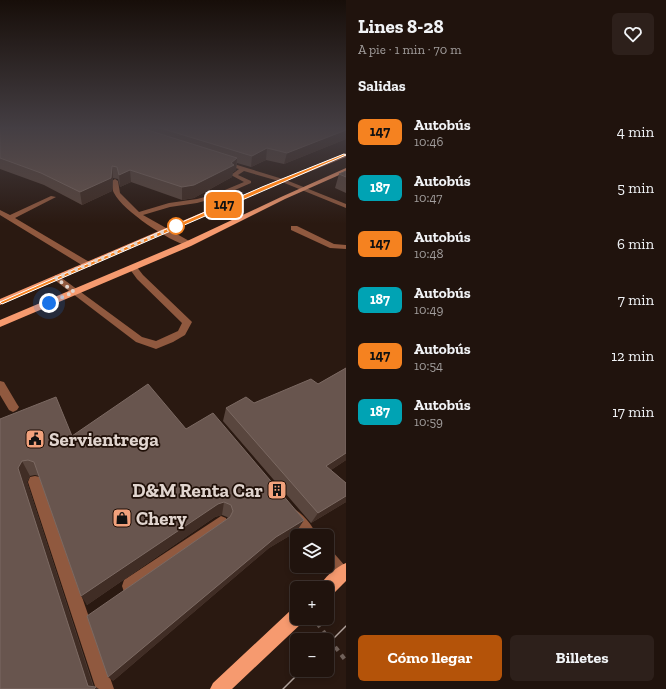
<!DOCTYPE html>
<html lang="es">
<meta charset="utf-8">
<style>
:root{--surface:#20130d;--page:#2d201b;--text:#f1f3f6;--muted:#a29e9d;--line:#3d322e;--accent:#b45309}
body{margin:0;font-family:"Zilla Slab",serif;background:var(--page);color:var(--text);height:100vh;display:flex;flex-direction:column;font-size:15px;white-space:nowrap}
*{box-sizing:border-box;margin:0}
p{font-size:13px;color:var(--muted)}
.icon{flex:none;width:22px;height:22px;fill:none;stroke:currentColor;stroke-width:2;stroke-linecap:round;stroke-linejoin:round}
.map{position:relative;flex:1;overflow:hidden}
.side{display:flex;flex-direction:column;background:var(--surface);width:320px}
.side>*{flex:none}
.badge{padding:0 8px;border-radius:6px;font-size:14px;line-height:26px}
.tools{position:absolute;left:290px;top:529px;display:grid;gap:8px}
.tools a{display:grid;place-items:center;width:44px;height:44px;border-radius:6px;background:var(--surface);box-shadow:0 2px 6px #0003,0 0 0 1px var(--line);font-size:20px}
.you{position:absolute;width:20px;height:20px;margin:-10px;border:3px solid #fff;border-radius:50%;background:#1a73e8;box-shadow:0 0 0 6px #1a73e833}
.map>.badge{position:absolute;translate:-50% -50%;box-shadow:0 0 0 2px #fff}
h2{padding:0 12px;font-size:15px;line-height:36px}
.round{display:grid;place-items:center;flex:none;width:42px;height:42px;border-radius:6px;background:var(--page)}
.headline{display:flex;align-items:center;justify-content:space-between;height:68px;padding:0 12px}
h1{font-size:19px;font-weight:700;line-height:30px}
.primary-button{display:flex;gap:8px;margin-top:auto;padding:8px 12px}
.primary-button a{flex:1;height:46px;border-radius:6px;background:var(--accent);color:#fff;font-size:16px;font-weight:700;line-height:46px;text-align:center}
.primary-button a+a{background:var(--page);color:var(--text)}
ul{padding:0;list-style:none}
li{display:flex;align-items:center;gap:12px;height:56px;padding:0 12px}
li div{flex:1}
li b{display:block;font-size:15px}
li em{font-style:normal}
li .badge{min-width:44px;font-weight:700;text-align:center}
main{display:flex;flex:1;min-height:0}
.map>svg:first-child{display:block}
</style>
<main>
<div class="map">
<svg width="346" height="689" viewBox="0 0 346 689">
<rect width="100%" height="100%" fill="#2a1911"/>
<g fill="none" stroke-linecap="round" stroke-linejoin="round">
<!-- path -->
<polyline stroke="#70615a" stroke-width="4" stroke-dasharray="5 5" stroke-linecap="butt" points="317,623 346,661"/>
<!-- minor -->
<g fill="#90593f" fill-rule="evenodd">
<path d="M224,161L286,180L346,204V208L282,182L244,171L238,175L251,181V183L221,196L233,201V203H229L215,198L197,203L170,207L143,215L191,242V246H188C169,241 123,211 114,193C112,190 113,185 112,181L115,179L118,181L120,193L139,212L169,203L197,199L213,195L244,182L231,175L239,169L222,164V162Z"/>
<polygon points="51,196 56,197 15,218 91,263 91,267 85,267 0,215 0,210 10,215"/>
<polygon points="291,226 297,226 334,244 346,245 346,249 330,248 291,230"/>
<polygon points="130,266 136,266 143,275 190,320 192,322 185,335 173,342 156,349 136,342 52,278 56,275 59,276 142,337 156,341 178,331 182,323 137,279 129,268"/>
<polygon points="0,381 4,382 17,404 19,407 17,410 13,412 9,410 0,395"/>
<polygon points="35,476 40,477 42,482 114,689 96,689 28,482 30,477"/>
<path d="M292,508C302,512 313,526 317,536H300L287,520L285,515L287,510Z"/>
<polygon points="221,516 226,518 228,523 226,528 136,592 130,594 124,592 122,586 124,580"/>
<polygon points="327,548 332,551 346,567 346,580 342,582 337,579 325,566 327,566"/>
</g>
<!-- major -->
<g fill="#f69a6f" fill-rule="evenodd">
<polygon points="346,153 346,157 266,189 0,305 0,299 262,187"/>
<polygon points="346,168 346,172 285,199 191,246 0,327 0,320 185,242 281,197"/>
<path d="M346,563V581L333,594L327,596V588H319C323,578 336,567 346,563Z"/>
<polygon points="297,608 297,618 304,618 303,622 232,689 210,689 213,683 291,610"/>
</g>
<!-- tram -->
<g stroke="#b0a29c" stroke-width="1.5">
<polyline points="327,645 346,626"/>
<polyline points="283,689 302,670"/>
</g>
</g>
<!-- wall -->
<g fill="#59463e">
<polygon points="0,127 346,127 346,139 284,164 266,160 251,167 237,163 236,170 233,172 232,177 194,198 182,200 131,182 120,187 118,179 113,178 112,191 82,205 44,185 0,169"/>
<polygon points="346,171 346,193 335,188 339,174"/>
<polygon points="346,368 346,460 331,470 346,483 346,502 311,523 223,421 226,408 254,403 318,384"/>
<polygon points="0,419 72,436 186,429 304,520 296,532 269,548 113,681 228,518 227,517 222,515 215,517 87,605 39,476 35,475 30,476 27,482 94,687 0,689"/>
</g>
<!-- shaded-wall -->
<g fill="#402d25">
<polygon points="346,130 346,139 284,164 287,153"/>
<polygon points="267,148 266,160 251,167 252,156"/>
<polygon points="237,158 236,170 233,172 232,177 194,198 182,200 182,187 231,163"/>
<polygon points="112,166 113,178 112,191 82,205 80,192"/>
<polygon points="130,170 131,182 120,187 119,175"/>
<polygon points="346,453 346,460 319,478 326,466"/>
<polygon points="22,461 30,476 27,482 94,689 96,687 99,689 94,689 88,686 18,468"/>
<polygon points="346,496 346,502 311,523 318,513"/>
<polygon points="224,502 222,515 215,517 87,605 81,596 218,504"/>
<polygon points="304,520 296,532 269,548 113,681 108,677 276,537"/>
</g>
<!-- building -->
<g fill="#68554e" stroke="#7b6962">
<polygon points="0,127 138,127 237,158 231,163 234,165 194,185 182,187 130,170 119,175 117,167 112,166 111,178 80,192 41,173 0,158"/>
<polygon points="157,127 346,127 346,130 287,153 267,148 252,156"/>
<polygon points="346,171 346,177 339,174"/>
<polygon points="346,368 346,453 326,466 346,483 346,496 318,513 226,408 246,397 254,403 311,379 318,384"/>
<polygon points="148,384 186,429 213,413 304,520 276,537 108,677 87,616 230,517 233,511 231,505 224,502 218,504 81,596 34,462 28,460 22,461 18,468 88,686 96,687 94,689 0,689 0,419 56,397 72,436"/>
</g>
<!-- sky -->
<linearGradient id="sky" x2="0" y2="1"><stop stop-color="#170e09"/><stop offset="0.57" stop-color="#443e43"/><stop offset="1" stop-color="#443e43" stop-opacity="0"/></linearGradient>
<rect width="346" height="224" fill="url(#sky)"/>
<!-- line -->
<polygon fill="#f58220" stroke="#fff" points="344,154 346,155 2,304 0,302 262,187"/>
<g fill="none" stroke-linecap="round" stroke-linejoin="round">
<!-- walk -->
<polyline stroke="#e1d5cf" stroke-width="4" stroke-dasharray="0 7.2" points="49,303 74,292 56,278 179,225 176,226"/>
</g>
<!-- icons -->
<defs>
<symbol id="civic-square" viewBox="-11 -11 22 22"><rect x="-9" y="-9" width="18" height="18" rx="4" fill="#f1a17c" stroke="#201008"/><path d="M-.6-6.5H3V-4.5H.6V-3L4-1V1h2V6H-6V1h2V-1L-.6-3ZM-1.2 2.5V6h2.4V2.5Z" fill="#111"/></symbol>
<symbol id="building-square" viewBox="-11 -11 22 22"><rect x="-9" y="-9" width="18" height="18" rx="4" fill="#f1a17c" stroke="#201008"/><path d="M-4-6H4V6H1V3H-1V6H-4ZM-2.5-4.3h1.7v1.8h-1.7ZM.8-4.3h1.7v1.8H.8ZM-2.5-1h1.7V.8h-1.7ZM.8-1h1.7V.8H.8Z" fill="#111"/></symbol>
<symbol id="shop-square" viewBox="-11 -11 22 22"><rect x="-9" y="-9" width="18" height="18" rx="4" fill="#f1a17c" stroke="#201008"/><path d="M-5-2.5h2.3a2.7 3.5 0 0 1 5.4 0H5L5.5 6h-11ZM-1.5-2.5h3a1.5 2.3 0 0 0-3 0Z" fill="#111"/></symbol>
</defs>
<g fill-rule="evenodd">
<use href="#civic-square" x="24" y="428" width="22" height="22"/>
<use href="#building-square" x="266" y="479" width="22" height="22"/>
<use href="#shop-square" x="111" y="507" width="22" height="22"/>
</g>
<!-- markers -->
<circle fill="#fff" stroke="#f58220" stroke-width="2" cx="176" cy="226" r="8"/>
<g text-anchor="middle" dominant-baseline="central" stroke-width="3.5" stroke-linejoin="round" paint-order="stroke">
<!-- near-poi labels -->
<g font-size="19" font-weight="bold" fill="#e1d5cf" stroke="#201008" text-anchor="start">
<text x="49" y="439">Servientrega</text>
<text x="263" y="490" text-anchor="end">D&amp;M Renta Car</text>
<text x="136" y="518">Chery</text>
</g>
</g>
</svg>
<div class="tools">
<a><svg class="icon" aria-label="layers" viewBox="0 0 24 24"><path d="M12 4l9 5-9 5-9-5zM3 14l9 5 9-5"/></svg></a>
<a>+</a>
<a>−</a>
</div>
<div class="you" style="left:49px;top:303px"></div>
<b class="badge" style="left:224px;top:205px;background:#f58220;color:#111">147</b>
</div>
<section class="side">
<div class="headline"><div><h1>Lines 8-28</h1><p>A pie · 1 min · 70 m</p></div><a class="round"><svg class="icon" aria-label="heart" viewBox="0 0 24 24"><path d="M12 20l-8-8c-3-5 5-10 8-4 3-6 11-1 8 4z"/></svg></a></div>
<h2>Salidas</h2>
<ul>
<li><span class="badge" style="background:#f58220;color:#111">147</span><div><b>Autobús</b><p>10:46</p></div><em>4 min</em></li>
<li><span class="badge" style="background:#00a3b4;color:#fff">187</span><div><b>Autobús</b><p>10:47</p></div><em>5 min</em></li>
<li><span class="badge" style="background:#f58220;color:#111">147</span><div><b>Autobús</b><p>10:48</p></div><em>6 min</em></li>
<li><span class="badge" style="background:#00a3b4;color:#fff">187</span><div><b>Autobús</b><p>10:49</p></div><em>7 min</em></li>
<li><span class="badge" style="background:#f58220;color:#111">147</span><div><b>Autobús</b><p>10:54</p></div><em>12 min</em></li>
<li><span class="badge" style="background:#00a3b4;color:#fff">187</span><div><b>Autobús</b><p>10:59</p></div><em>17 min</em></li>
</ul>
<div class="primary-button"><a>Cómo llegar</a><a>Billetes</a></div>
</section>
</main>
